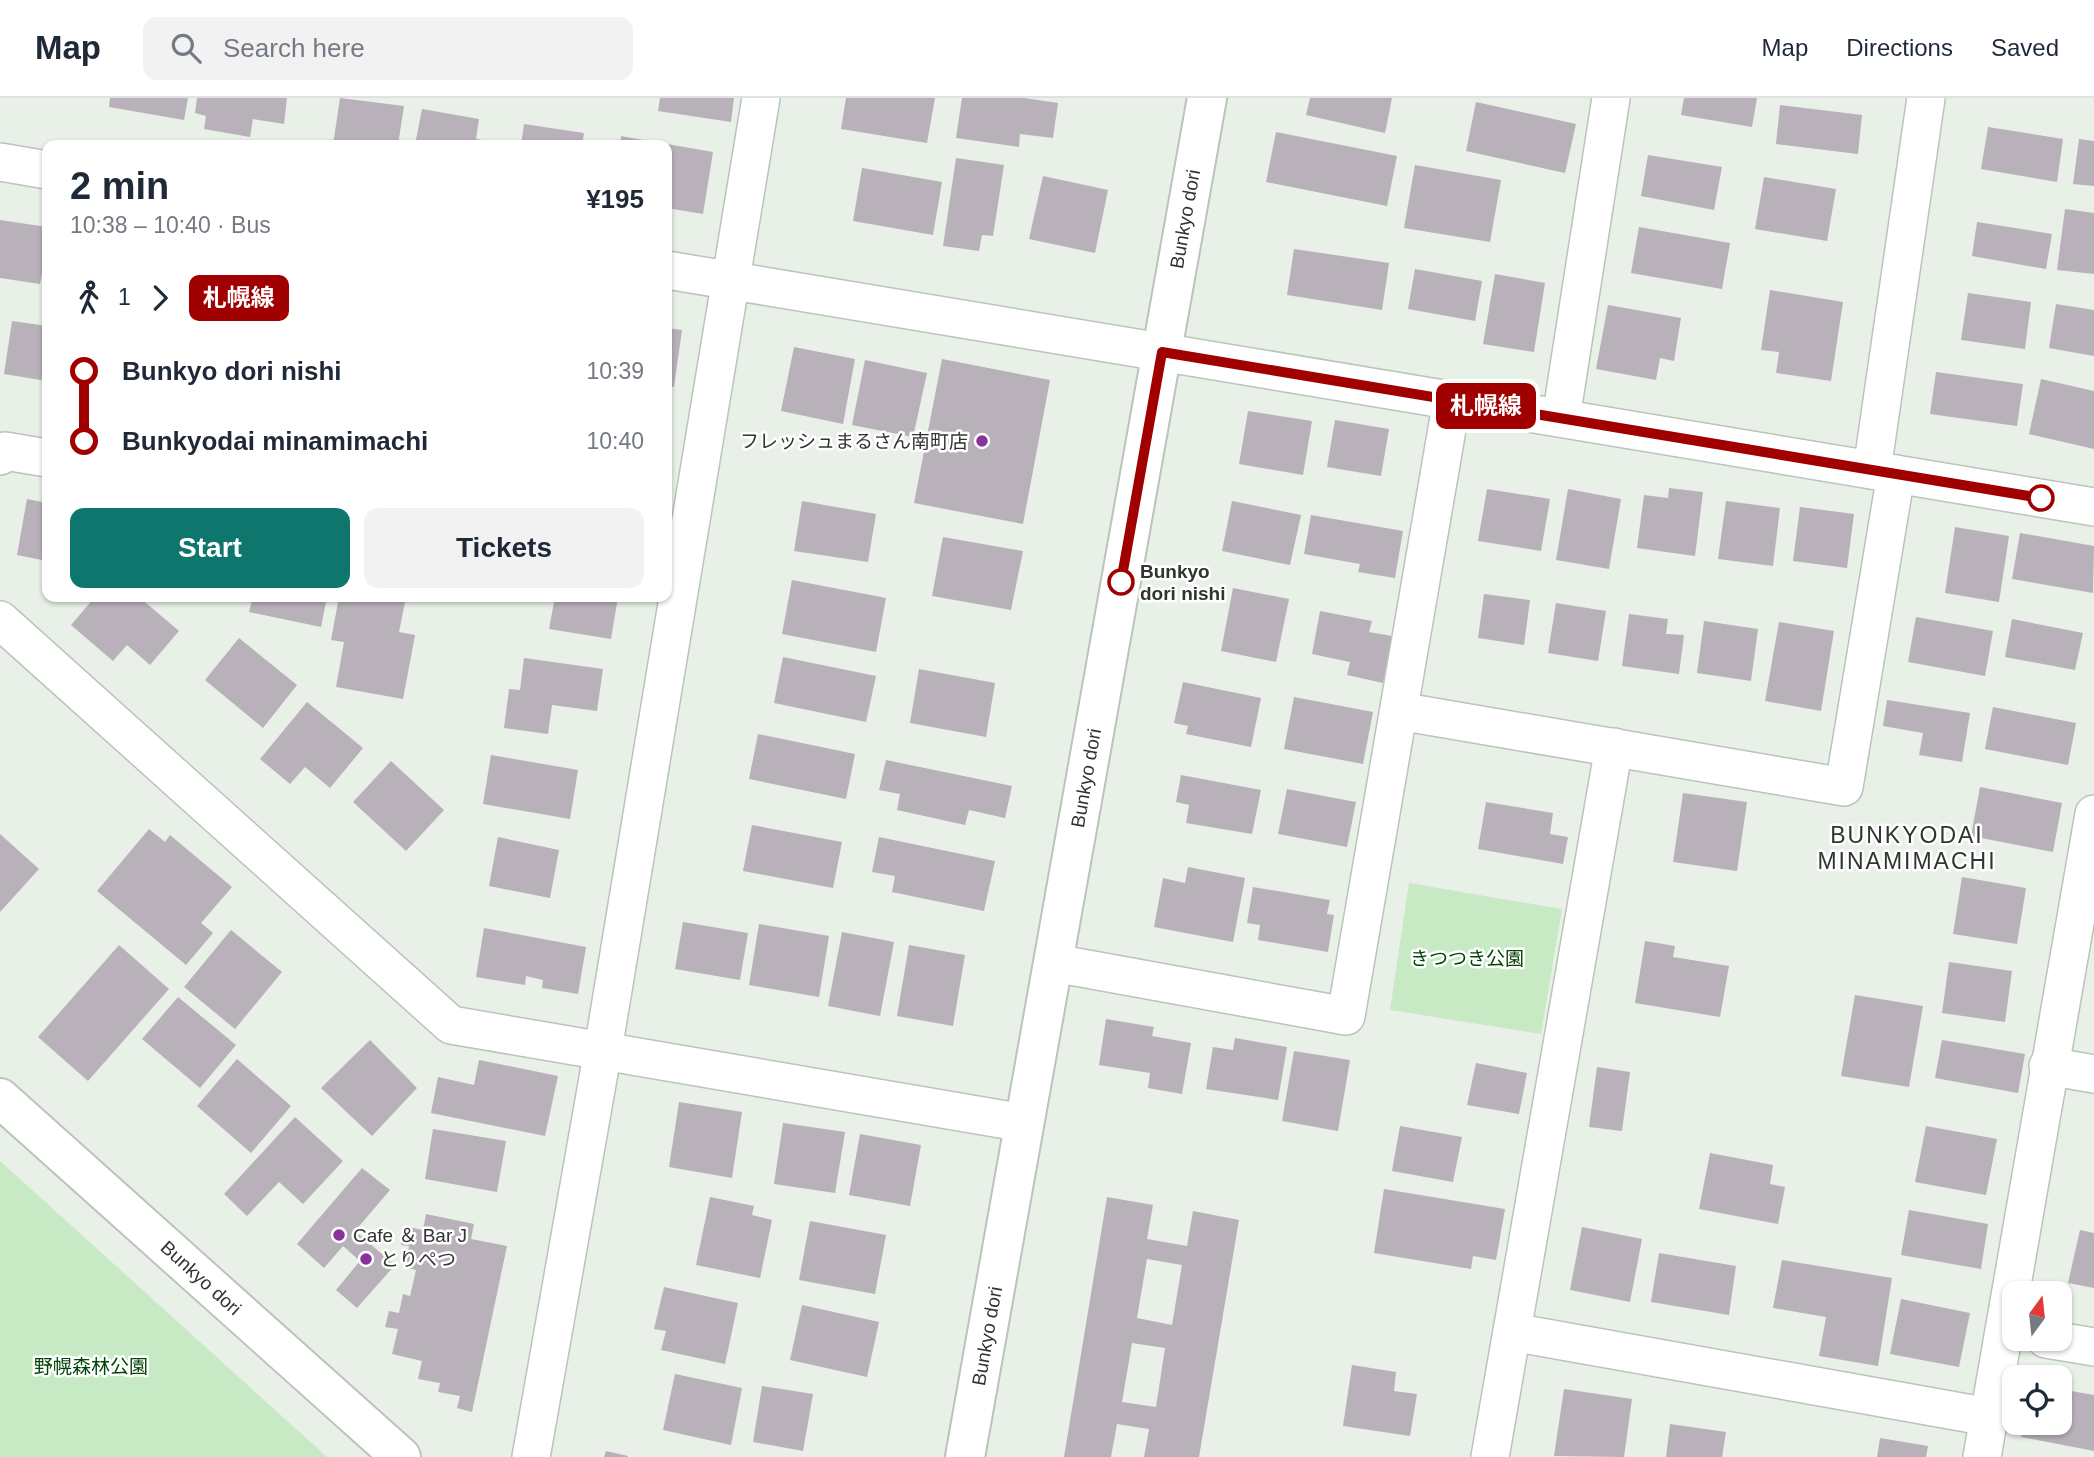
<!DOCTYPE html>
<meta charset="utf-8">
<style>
:root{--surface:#fff;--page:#f2f2f3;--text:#1f2937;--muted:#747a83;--line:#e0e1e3;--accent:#0f766e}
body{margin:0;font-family:Helvetica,"Noto Sans JP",sans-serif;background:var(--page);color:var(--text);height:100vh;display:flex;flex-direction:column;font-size:26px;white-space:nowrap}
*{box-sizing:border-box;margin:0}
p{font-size:23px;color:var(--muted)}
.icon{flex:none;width:38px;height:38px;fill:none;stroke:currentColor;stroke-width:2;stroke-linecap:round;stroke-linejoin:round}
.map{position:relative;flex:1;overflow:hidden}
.sheet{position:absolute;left:42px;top:42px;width:630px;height:462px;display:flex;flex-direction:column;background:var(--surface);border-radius:14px;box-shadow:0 2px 5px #0004}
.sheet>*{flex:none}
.badge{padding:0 14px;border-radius:10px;font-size:24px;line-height:46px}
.needle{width:46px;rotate:15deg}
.tools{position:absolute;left:2002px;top:1183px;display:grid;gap:14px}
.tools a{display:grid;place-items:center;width:70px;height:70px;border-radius:14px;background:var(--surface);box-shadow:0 2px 5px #0004;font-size:35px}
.map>.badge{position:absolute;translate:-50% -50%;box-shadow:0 0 0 4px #fff}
.legs{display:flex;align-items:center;gap:10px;height:77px;padding:0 28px;font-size:23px}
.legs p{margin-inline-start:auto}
.head{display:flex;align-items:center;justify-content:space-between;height:119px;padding:0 28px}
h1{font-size:38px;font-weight:700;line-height:52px}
.button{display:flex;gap:14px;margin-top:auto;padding:14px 28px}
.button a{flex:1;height:80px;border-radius:14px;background:var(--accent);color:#fff;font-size:28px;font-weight:700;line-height:80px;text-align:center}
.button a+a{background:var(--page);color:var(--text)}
ul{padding:0 28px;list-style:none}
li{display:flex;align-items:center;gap:24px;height:70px;font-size:26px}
li i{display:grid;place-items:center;width:10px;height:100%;margin:0 9px;background:currentColor}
li i::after{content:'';width:18px;height:18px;margin:-9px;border:5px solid;border-radius:50%;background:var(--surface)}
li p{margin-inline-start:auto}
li:first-child i{background:linear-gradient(#0000 50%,currentColor 0)}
li:last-child i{background:linear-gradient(currentColor 50%,#0000 0)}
header{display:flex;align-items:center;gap:42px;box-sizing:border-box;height:98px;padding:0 35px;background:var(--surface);border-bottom:2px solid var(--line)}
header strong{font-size:33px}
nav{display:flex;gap:38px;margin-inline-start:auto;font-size:24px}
.search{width:490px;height:63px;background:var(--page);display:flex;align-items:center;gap:18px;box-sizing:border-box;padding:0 24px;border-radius:14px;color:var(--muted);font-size:26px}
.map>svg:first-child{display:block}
</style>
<header>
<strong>Map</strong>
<div class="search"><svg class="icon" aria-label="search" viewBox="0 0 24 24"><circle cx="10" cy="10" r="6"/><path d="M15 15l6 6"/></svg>Search here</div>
<nav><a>Map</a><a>Directions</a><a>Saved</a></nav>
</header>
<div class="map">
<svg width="2094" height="1359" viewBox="0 0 2094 1359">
<rect width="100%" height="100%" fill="#e8f0e7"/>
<!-- green -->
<g fill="#c7e9c4">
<polygon points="1409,785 1562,811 1541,936 1390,912"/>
<polygon points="0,1063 327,1359 0,1359"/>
</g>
<!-- building -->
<g fill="#b9b1ba" fill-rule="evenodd">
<polygon points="110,0 188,0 184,22 109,9"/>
<polygon points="197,0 287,0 284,26 253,21 250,39 204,31 206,18 195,15"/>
<polygon points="340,0 404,8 398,47 333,47"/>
<polygon points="660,0 734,0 731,24 658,13"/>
<polygon points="846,0 935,0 927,45 841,31"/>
<polygon points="962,0 1024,0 1058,5 1053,40 1020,36 1019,49 956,40"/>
<polygon points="1310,0 1392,0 1385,35 1306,17"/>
<polygon points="1684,0 1757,0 1752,29 1681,17"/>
<polygon points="1476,4 1576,26 1565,75 1466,53"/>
<polygon points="1780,7 1862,17 1858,56 1776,46"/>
<polygon points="422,11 479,21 476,41 489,43 488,47 415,47"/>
<polygon points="524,26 584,35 582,47 521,47"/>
<polygon points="1988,29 2063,41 2057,84 1981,71"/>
<polygon points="1276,34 1397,58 1387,108 1266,84"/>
<polygon points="621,38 666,46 666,47 620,47"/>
<polygon points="2079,41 2094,43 2094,88 2073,86"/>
<polygon points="667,46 713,54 703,116 667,110"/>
<polygon points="1648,57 1722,69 1714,112 1641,98"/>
<polygon points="956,60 1004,67 993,138 982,137 979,153 943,148"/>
<polygon points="1415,67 1501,82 1490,144 1404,130"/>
<polygon points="862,70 942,84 933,137 853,123"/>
<polygon points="1043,78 1108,92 1095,155 1029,141"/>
<polygon points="1764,79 1836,91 1827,143 1755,131"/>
<polygon points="2065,111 2094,115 2094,176 2057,172"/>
<polygon points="0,122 47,129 47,172 43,171 40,186 0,180"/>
<polygon points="1977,124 2052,136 2046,171 1972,158"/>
<polygon points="1639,129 1730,145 1722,191 1631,175"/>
<polygon points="1294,151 1389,165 1382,212 1287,197"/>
<polygon points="1415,171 1482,183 1475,223 1408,211"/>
<polygon points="1495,176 1545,185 1534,254 1483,246"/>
<polygon points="1770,192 1843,204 1831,283 1776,275 1779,254 1761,252"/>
<polygon points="1968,195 2031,204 2025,251 1961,242"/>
<polygon points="2056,206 2094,212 2094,258 2049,250"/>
<polygon points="1608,207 1681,220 1674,263 1660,260 1656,282 1596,271"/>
<polygon points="12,223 47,228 47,283 4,276"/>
<polygon points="667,230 682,232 674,289 667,287"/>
<polygon points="794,249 855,261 843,326 781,313"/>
<polygon points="942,261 1050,282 1023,426 914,405"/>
<polygon points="865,262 927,275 913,339 852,327"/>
<polygon points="1936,274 2023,286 2017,328 1930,316"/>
<polygon points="2041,281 2094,293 2094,351 2029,336"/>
<polygon points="1248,313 1312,323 1303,377 1239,366"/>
<polygon points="1335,322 1389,331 1381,378 1327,369"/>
<polygon points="1669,390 1703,394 1695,458 1637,450 1644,397 1668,400"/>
<polygon points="1487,391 1550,401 1541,453 1478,443"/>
<polygon points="1568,391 1621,401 1609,471 1556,462"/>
<polygon points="27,401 47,405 47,463 17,457"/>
<polygon points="802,403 876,416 868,464 794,453"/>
<polygon points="1232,403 1301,417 1290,467 1222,453"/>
<polygon points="1726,403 1780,410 1773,468 1718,461"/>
<polygon points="1800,409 1854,416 1847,470 1793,463"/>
<polygon points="1311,417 1403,433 1395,480 1358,474 1360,466 1304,456"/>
<polygon points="1955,429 2009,438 1999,504 1945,495"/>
<polygon points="2020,435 2094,448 2093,495 2012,481"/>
<polygon points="943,439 1023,453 1011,512 932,498"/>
<polygon points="792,482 886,500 876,554 782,536"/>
<polygon points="1233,490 1289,501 1276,564 1221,553"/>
<polygon points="1484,496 1530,502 1524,547 1478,540"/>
<polygon points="95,499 139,499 179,533 150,567 127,547 113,563 71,527"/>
<polygon points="253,499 327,499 321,529 249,514"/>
<polygon points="339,499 406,499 399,534 415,537 403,601 336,589 344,544 331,542"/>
<polygon points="555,499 618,499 611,541 549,531"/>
<polygon points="1556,505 1606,513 1598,563 1548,555"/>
<polygon points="1320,513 1372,523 1369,534 1392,538 1383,585 1347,577 1350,564 1312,556"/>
<polygon points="1629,516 1668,521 1666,536 1684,537 1679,576 1622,568"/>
<polygon points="1916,519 1993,533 1985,578 1908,564"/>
<polygon points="2012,521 2083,535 2075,572 2005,559"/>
<polygon points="1704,523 1758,531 1751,583 1697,575"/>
<polygon points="1779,524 1834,533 1821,613 1765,603"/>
<polygon points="239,540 297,587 263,630 205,582"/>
<polygon points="783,559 876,578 866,624 774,605"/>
<polygon points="524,560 603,571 597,613 552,607 548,636 504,630 509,591 520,592"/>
<polygon points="919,571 995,585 986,639 910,625"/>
<polygon points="1183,584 1261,600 1251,649 1186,636 1188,628 1174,625"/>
<polygon points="1294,599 1373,614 1363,666 1284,651"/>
<polygon points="1887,602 1970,615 1962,664 1919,657 1923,635 1883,628"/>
<polygon points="307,604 363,650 330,690 305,669 290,686 260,661"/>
<polygon points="1993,609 2076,625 2068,667 1985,651"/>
<polygon points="758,636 855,656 846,701 749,681"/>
<polygon points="491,657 578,672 570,721 483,706"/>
<polygon points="886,662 1012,688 1005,720 969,712 965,727 897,712 900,696 879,692"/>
<polygon points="391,663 444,712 406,753 353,704"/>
<polygon points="1181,677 1261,692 1252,736 1186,725 1189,707 1176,704"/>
<polygon points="1980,689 2062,705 2053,754 1971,738"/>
<polygon points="1287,691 1356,704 1347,749 1278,736"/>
<polygon points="1683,695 1747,704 1737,773 1673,764"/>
<polygon points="1486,704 1553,715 1550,736 1568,739 1563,766 1478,751"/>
<polygon points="752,727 842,744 833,790 743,773"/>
<polygon points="149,731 165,744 170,737 232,789 201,825 213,835 186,867 97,793"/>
<polygon points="0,736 39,771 0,814"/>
<polygon points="498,739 559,752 550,800 489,788"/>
<polygon points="879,739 995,763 984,813 892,794 895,778 872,774"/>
<polygon points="1188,769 1245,780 1233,844 1154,829 1163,780 1185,785"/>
<polygon points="1962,779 2026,790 2017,846 1953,836"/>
<polygon points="1253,789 1330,802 1327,816 1334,817 1328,854 1258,842 1260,827 1247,825"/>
<polygon points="683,824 748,835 740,882 675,871"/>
<polygon points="759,826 829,838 819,899 749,887"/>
<polygon points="484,830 586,849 578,896 542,890 543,882 526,878 525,887 476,879"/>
<polygon points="231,832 282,874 235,931 184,889"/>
<polygon points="842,834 894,844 880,918 828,908"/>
<polygon points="1645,843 1675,848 1673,859 1729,868 1720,919 1635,905"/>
<polygon points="119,847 169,891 88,983 38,939"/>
<polygon points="909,847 965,857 953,928 897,918"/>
<polygon points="1949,864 2012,873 2005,924 1942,915"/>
<polygon points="1855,897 1923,908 1909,989 1841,978"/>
<polygon points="178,899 236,947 200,990 142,941"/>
<polygon points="1106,921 1154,929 1152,938 1191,945 1182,996 1148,990 1150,975 1099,967"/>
<polygon points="1235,940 1287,949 1278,1002 1206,991 1213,949 1233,952"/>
<polygon points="370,942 417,990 372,1038 321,990"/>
<polygon points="1942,942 2025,956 2018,995 1935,980"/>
<polygon points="1294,953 1350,962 1338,1033 1282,1023"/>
<polygon points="237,961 291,1008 251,1055 197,1008"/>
<polygon points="479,962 558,978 545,1038 431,1015 438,979 474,987"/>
<polygon points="1476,965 1527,975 1519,1016 1467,1007"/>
<polygon points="1597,969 1630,974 1622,1033 1589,1029"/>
<polygon points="679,1004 742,1014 732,1080 669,1069"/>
<polygon points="295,1019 343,1063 303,1106 279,1084 247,1118 224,1096"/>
<polygon points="783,1025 845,1034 835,1095 774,1086"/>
<polygon points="1400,1028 1462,1039 1453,1084 1392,1073"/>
<polygon points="1926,1028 1997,1041 1986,1097 1915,1084"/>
<polygon points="433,1031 506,1043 497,1094 425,1081"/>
<polygon points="860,1036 921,1047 910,1108 849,1097"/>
<polygon points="1710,1055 1773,1067 1770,1086 1785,1089 1778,1126 1699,1111"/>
<polygon points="362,1070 390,1092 355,1133 395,1167 357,1210 336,1192 360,1163 343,1148 324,1170 297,1146"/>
<polygon points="1384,1091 1505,1111 1496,1162 1473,1158 1471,1171 1374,1155"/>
<polygon points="710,1099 754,1108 752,1117 772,1122 760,1180 696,1167"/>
<path d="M1107,1099L1153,1107L1147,1141L1187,1148L1193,1113L1239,1122L1199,1359H1144L1149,1331L1117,1326L1111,1359H1064ZM1147,1161L1182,1167L1172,1227L1137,1220ZM1132,1245L1165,1250L1156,1309L1122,1304Z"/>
<polygon points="1909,1112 1988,1126 1981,1171 1901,1157"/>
<polygon points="426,1116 474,1126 471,1141 507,1148 472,1314 457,1310 460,1298 438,1294 440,1285 418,1281 422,1263 392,1256 398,1231 385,1229 389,1213 399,1215 403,1196 410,1198 416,1172 405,1169 409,1148 401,1147 404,1128 423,1132"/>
<polygon points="810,1123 886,1137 875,1196 799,1182"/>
<polygon points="1582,1129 1642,1141 1630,1204 1570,1192"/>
<polygon points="2080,1132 2094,1135 2094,1190 2068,1185"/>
<polygon points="1659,1155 1736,1168 1729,1217 1651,1204"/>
<polygon points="1782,1162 1892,1180 1878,1268 1819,1258 1826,1219 1773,1210"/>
<polygon points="664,1189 738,1205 725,1266 661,1252 666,1233 654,1231"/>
<polygon points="1901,1201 1970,1215 1959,1269 1890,1256"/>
<polygon points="802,1207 879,1224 867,1279 790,1262"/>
<polygon points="1352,1267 1396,1274 1394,1293 1417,1296 1410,1338 1343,1328"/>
<polygon points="675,1276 742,1290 731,1347 663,1332"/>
<polygon points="762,1288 813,1296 803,1353 753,1344"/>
<polygon points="1564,1291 1632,1301 1624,1359 1554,1358"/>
<polygon points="2060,1291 2094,1297 2094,1353 2021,1339 2024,1325 2060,1325"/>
<polygon points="1670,1326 1726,1334 1722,1359 1666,1359"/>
<polygon points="1880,1340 1928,1348 1926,1359 1877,1359"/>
<polygon points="606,1353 628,1358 628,1359 604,1359"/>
</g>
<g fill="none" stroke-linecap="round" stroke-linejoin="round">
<defs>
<g id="minor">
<polyline points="0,64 47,72"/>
<polyline points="667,172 2094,409"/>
<polyline points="1561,320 1611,0"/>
<polyline points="0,358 5,353 47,360"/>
<polyline points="1872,372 1926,0"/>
<polyline points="0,522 451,927 1024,1025"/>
<polyline points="1399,613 1844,689 1896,376"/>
<polyline points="1054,865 1346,918 1452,302"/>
<polyline points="2048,968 2094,976"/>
<polyline points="1512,1234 1989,1319"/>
<polyline points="2046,1241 2094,1249"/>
<polyline points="531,1359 603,952 761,0"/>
<polyline points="1490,1359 1614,649"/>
<polyline points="1982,1359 2094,716"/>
</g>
<g id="tertiary">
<polyline points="0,1000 401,1359"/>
<polyline points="965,1359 1207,0"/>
</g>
</defs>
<!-- minor casing -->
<use href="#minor" stroke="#bbc4bb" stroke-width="40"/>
<!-- tertiary casing -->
<use href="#tertiary" stroke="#bbc4bb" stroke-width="42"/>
<!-- minor -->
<use href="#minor" stroke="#fff" stroke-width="37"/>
<!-- tertiary -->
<use href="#tertiary" stroke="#fff" stroke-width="38"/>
</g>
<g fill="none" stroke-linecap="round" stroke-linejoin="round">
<defs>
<polyline id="line-1" points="1121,484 1162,254 2041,400"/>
</defs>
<!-- line-1 casing -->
<use href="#line-1" stroke="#fff" stroke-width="16"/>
<!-- line-1 -->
<use href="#line-1" stroke="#a00000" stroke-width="10"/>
</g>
<!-- markers -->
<g fill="#8a319d" stroke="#fff" stroke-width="2.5">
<circle cx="982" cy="343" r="7"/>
<circle cx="339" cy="1137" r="7"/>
<circle cx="366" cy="1161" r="7"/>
</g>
<g fill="#fff" stroke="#a00000" stroke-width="3.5">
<circle cx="2041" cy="400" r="12"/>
<circle cx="1121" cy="484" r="12"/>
</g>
<g text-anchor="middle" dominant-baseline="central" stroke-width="5" stroke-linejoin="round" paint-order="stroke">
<!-- street labels -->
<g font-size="19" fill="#313431" stroke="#fff">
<text transform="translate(1185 121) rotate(-80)">Bunkyo dori</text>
<text transform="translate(1086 680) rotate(-80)">Bunkyo dori</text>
<text transform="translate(201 1180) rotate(42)">Bunkyo dori</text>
<text transform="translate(987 1238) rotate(-80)">Bunkyo dori</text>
</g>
<!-- poi labels -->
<g font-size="19" fill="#313431" stroke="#fff" text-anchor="start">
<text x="968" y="343" text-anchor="end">フレッシュまるさん南町店</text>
<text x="353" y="1137">Cafe ＆ Bar J</text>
<text x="380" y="1161">とりぺつ</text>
</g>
<!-- stop labels -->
<g font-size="19" font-weight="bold" fill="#313431" stroke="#fff" text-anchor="start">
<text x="1140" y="473">Bunkyo<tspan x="1140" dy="22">dori nishi</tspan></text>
</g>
<!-- park labels -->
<g font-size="19" fill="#024306" stroke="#fff">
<text x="1467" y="860">きつつき公園</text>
<text x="91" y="1268">野幌森林公園</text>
</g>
<!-- quarter labels -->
<g font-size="23" letter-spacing="2" fill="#313431" stroke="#fff">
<text x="1907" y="737">BUNKYODAI<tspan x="1907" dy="26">MINAMIMACHI</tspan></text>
</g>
</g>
</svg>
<div class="tools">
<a><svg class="needle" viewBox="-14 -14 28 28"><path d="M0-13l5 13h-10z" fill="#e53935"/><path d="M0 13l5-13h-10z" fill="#747a83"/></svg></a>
<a><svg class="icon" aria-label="locate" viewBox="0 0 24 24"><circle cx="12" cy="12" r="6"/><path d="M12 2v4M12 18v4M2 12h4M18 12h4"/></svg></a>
</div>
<b class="badge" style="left:1486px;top:308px;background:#a00000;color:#fff">札幌線</b>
<section class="sheet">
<div class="head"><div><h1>2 min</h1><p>10:38 – 10:40 · Bus</p></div><b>¥195</b></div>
<div class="legs"><svg class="icon" aria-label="walk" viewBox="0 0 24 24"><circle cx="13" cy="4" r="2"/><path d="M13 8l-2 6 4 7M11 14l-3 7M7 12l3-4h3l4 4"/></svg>1<svg class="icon" aria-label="forward" viewBox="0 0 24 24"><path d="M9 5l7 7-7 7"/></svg><b class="badge" style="background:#a00000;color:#fff">札幌線</b></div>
<ul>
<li><i style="color:#a00000"></i><b>Bunkyo dori nishi</b><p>10:39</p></li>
<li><i style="color:#a00000"></i><b>Bunkyodai minamimachi</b><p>10:40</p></li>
</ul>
<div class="button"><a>Start</a><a>Tickets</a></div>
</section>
</div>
